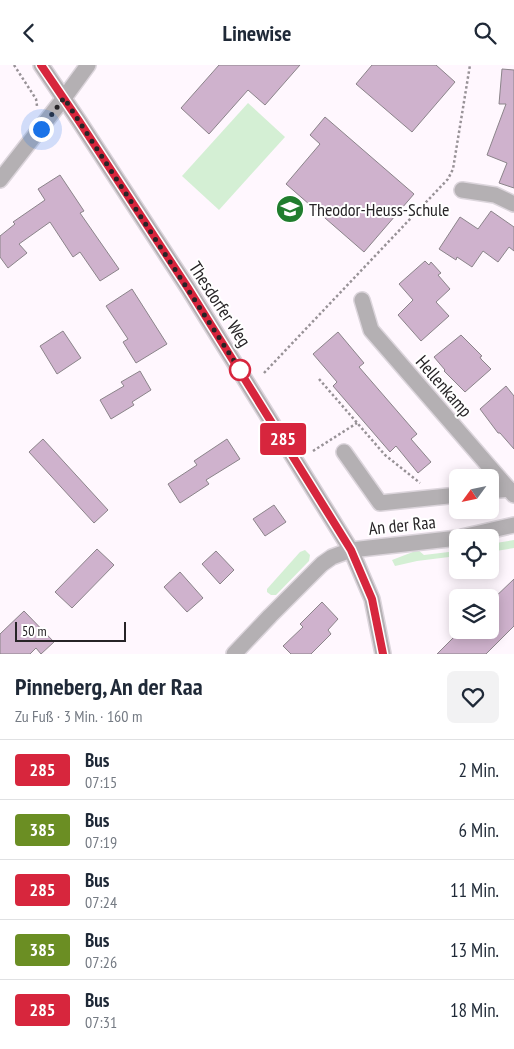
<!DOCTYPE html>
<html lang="de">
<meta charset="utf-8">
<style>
:root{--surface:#fff;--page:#f2f2f3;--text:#1f2937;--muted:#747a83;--line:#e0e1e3}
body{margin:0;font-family:"PT Sans Narrow",sans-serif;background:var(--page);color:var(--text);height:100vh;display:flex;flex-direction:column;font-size:19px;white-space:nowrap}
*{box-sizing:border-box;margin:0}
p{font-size:16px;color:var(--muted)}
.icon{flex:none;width:28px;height:28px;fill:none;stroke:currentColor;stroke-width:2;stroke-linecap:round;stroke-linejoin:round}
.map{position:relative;height:589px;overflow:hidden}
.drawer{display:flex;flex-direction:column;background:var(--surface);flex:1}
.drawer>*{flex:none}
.badge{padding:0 10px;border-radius:4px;font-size:18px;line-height:32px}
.needle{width:32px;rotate:237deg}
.buttons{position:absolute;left:449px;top:404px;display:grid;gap:10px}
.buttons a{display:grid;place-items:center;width:50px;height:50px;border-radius:8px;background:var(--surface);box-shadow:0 2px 12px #0003;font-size:25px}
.scale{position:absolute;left:15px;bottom:12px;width:111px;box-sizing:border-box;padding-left:5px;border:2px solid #272427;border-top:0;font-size:14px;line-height:18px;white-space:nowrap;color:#272427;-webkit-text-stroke:4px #fff;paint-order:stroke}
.you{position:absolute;width:25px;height:25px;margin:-12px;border:4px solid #fff;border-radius:50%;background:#1a73e8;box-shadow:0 0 0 8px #1a73e833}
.map>.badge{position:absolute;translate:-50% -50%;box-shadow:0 0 0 2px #fff}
.round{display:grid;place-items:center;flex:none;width:52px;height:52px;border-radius:8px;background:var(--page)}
.headline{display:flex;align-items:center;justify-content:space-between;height:85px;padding:0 15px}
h1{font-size:24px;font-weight:800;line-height:38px}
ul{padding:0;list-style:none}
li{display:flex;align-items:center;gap:15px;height:60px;padding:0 15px;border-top:1px solid var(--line)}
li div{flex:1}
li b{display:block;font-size:19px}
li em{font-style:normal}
li .badge{min-width:55px;font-weight:700;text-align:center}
header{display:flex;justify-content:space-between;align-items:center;height:65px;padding:0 15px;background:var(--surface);font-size:22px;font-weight:800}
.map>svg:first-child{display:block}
</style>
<header><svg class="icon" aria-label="back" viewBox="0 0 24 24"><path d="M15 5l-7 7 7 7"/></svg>Linewise<svg class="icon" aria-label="search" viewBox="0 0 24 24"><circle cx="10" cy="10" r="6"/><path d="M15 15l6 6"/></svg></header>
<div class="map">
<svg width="514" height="589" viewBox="0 0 514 589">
<rect width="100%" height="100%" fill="#fff7fe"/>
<!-- green -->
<g fill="#d4efd4">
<polygon points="248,38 285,72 219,145 182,111"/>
<polygon points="514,475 514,483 490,487 490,479"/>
<polygon points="305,485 310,490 309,496 276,530 271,530 267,527 267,524 300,487"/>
<polygon points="418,485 424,490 457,486 457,491 417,496 395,501 392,495"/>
</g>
<!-- building -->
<g fill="#cfb2cd" stroke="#8b848a">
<polygon points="219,0 300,0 265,40 248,25 209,69 181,43"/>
<polygon points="372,0 436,0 455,17 412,67 356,19"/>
<polygon points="502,4 514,5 514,123 499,118 507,98 487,90 506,39 499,39"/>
<polygon points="325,52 414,129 364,187 286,119 320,79 310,70"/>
<polygon points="60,110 84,146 80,148 119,204 100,216 80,187 73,192 50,157 19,179 27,188 8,203 0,192 0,171 15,159 13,157 45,135 38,124"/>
<polygon points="491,146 514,162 514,186 509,182 498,197 483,186 472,202 457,192 456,195 439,184 460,152 478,164"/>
<polygon points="425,196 429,200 431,197 441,208 438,210 450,224 436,237 449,251 421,276 398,250 413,235 399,219"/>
<polygon points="132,224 167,279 136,298 123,277 128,274 106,241"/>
<polygon points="63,266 81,293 57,309 40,281"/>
<polygon points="338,267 364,298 359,302 417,369 411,374 431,397 418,408 396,381 390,387 333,321 337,317 313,289"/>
<polygon points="461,270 482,291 480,292 481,294 491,304 465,327 444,306 445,305 434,292"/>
<polygon points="140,306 151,325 132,337 134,340 111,354 100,335 124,321 121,317"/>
<polygon points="506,321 514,331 514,384 500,368 498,368 480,344"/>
<polygon points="43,374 108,445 94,458 29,387"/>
<polygon points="227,374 240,394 206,415 209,419 180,438 168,419 197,400 194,396"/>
<polygon points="274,440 286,457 265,471 253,454"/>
<polygon points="97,484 114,500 72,543 55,527"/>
<polygon points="216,486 234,505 220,519 202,499"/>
<polygon points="180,507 203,533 187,547 164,522"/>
<polygon points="514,514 514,561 486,589 437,589 461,565 490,565 490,537"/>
<polygon points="322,537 338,554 328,565 331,569 311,589 291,589 283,581 303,562 300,559"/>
<polygon points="24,546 54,577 41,589 36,583 30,589 0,589 0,569"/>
</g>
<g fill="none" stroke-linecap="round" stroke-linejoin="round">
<defs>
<g id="minor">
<polyline points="41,0 79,56 188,223 351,485 372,534 383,589"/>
<polyline points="0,115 64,33 88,0"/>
<polyline points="462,125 495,130 514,139"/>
<polyline points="362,235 371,265 514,430"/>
<polyline points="344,387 380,438 458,430"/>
<polyline points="490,426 509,424"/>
<polyline points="462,472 514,460"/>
<polyline points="234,589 270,551 322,499 332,492 351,485 458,473"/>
</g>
</defs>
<!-- minor casing -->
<use href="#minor" stroke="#dcd5dc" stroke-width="18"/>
<!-- path -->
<g stroke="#989297" stroke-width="2.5" stroke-dasharray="2.5 2.5" stroke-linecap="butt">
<polyline points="14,0 36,34 37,41"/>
<polyline points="264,308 448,114 453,104 470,0"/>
<polyline points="319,314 385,390 420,418"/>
<polyline points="313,386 357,358"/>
</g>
<!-- minor -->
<use href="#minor" stroke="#b4b0b3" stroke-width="15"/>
</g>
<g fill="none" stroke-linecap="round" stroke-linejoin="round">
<defs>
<polyline id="line" points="41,0 79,56 188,223 351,485 372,534 383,589"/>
</defs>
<!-- line casing -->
<use href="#line" stroke="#fff" stroke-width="11"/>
<!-- line -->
<use href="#line" stroke="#d7263d" stroke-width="8"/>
<!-- walk -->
<polyline stroke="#272427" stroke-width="5" stroke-dasharray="0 9" points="41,64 64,33 240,305"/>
</g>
<!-- icons -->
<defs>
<symbol id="school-disc" viewBox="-11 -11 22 22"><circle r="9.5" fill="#207d2e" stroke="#fff"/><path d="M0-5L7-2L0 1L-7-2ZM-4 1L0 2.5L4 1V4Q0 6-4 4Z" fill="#fff"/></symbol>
</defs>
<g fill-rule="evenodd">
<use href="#school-disc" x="274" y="128" width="32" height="32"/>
</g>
<!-- markers -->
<circle fill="#fff" stroke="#d7263d" stroke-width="2.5" cx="240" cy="305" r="10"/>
<g text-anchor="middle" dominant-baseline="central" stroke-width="4" stroke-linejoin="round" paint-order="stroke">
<!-- poi labels -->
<g font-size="18" fill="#272427" stroke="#fff" text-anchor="start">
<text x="309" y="144">Theodor-Heuss-Schule</text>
</g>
<!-- street labels -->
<g font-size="18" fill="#272427" stroke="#fff">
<text transform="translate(220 239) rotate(57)">Thesdorfer Weg</text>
<text transform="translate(444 321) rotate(49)">Hellenkamp</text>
<text transform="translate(402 460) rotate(-6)">An der Raa</text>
</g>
</g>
</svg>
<div class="buttons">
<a><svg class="needle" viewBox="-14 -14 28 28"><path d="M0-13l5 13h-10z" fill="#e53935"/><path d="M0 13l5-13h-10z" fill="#747a83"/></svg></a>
<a><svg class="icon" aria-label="locate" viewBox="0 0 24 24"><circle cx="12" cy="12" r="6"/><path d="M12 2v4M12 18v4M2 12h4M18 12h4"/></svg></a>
<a><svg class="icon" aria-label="layers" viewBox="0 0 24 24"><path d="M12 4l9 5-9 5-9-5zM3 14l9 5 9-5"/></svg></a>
</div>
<div class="scale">50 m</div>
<div class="you" style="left:41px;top:64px"></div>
<b class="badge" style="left:283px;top:374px;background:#d7263d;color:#fff">285</b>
</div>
<section class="drawer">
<div class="headline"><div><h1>Pinneberg, An der Raa</h1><p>Zu Fuß · 3 Min. · 160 m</p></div><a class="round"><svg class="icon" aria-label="heart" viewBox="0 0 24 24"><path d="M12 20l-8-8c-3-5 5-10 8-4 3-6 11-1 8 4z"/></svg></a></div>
<ul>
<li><span class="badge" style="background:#d7263d;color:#fff">285</span><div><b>Bus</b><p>07:15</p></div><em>2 Min.</em></li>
<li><span class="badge" style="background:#6b8e23;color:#fff">385</span><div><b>Bus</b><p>07:19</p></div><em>6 Min.</em></li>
<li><span class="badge" style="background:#d7263d;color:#fff">285</span><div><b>Bus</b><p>07:24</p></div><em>11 Min.</em></li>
<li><span class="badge" style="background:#6b8e23;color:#fff">385</span><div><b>Bus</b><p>07:26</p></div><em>13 Min.</em></li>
<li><span class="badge" style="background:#d7263d;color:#fff">285</span><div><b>Bus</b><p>07:31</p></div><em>18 Min.</em></li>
</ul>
</section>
